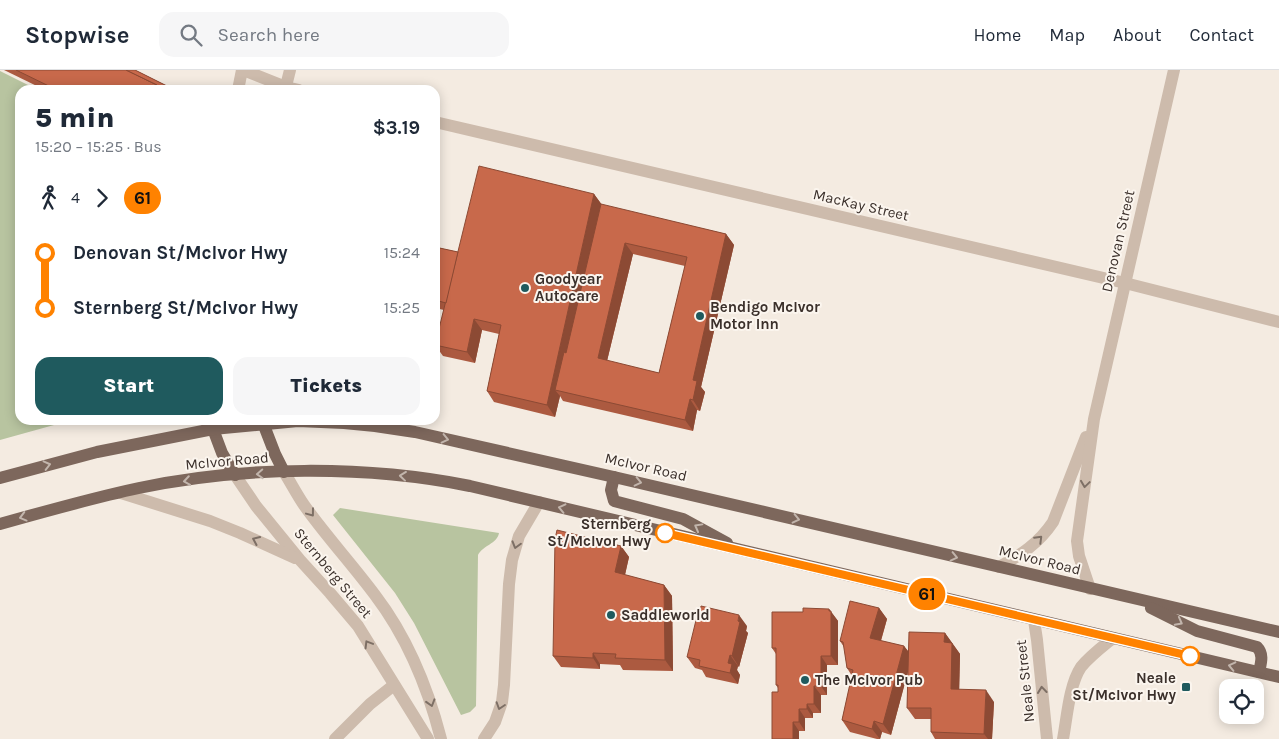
<!DOCTYPE html>
<meta charset="utf-8">
<style>
:root{--surface:#fff;--page:#f6f6f7;--text:#1f2937;--muted:#747a83;--line:#e0e1e3;--accent:#1f5a5e}
body{margin:0;font-family:Karla,sans-serif;background:var(--page);color:var(--text);height:100vh;display:flex;flex-direction:column;font-size:19px;white-space:nowrap}
*{box-sizing:border-box;margin:0}
p{font-size:16px;color:var(--muted)}
.icon{flex:none;width:28px;height:28px;fill:none;stroke:currentColor;stroke-width:2;stroke-linecap:round;stroke-linejoin:round}
.map{position:relative;flex:1;overflow:hidden}
.details{position:absolute;left:15px;top:15px;width:425px;height:340px;display:flex;flex-direction:column;background:var(--surface);border-radius:15px;box-shadow:0 2px 12px #0003}
.details>*{flex:none}
.badge{padding:0 10px;border-radius:16px;font-size:18px;line-height:32px}
.controls{position:absolute;left:1219px;top:609px;display:grid;gap:10px}
.controls a{display:grid;place-items:center;width:45px;height:45px;border-radius:10px;background:var(--surface);box-shadow:0 2px 12px #0003;font-size:25px}
.map>.badge{position:absolute;translate:-50% -50%;box-shadow:0 0 0 2px #fff}
.legs{display:flex;align-items:center;gap:8px;height:55px;padding:0 20px;font-size:16px}
.legs p{margin-inline-start:auto}
.overview{display:flex;align-items:center;justify-content:space-between;height:85px;padding:0 20px}
h1{font-size:28px;font-weight:800;line-height:38px}
.action{display:flex;gap:10px;margin-top:auto;padding:10px 20px}
.action a{flex:1;height:58px;border-radius:15px;background:var(--accent);color:#fff;font-size:20px;font-weight:800;line-height:58px;text-align:center}
.action a+a{background:var(--page);color:var(--text)}
ul{padding:0 20px;list-style:none}
li{display:flex;align-items:center;gap:18px;height:55px;font-size:19px}
li i{display:grid;place-items:center;width:8px;height:100%;margin:0 6px;background:currentColor}
li i::after{content:'';width:12px;height:12px;margin:-6px;border:4px solid;border-radius:50%;background:var(--surface)}
li p{margin-inline-start:auto}
li:first-child i{background:linear-gradient(#0000 50%,currentColor 0)}
li:last-child i{background:linear-gradient(currentColor 50%,#0000 0)}
header{display:flex;align-items:center;gap:30px;box-sizing:border-box;height:70px;padding:0 25px;background:var(--surface);border-bottom:1px solid var(--line)}
header strong{font-size:24px}
nav{display:flex;gap:28px;margin-inline-start:auto;font-size:18px}
.search{width:350px;height:45px;background:var(--page);display:flex;align-items:center;gap:12px;box-sizing:border-box;padding:0 18px;border-radius:15px;color:var(--muted);font-size:19px}
.map>svg:first-child{display:block}
</style>
<header>
<strong>Stopwise</strong>
<div class="search"><svg class="icon" aria-label="search" viewBox="0 0 24 24"><circle cx="10" cy="10" r="6"/><path d="M15 15l6 6"/></svg>Search here</div>
<nav><a>Home</a><a>Map</a><a>About</a><a>Contact</a></nav>
</header>
<div class="map">
<svg width="1279" height="669" viewBox="0 0 1279 669">
<rect width="100%" height="100%" fill="#f4ebe1"/>
<!-- green -->
<g fill="#b8c4a0">
<polygon points="0,1 38,20 20,20 20,350 72,350 0,370"/>
<path d="M340,438L499,463C497,474 483,475 478,485L476,636L470,642L461,645L414,553L395,523L333,445Z"/>
</g>
<g fill="none" stroke-linecap="round" stroke-linejoin="round">
<!-- minor -->
<g stroke="#cdbbac" stroke-width="12">
<polyline points="243,0 286,17 299,20"/>
<polyline points="435,52 1125,213 1279,252"/>
<path d="M999,497C1021,485 1039,473 1053,452L1086,367"/>
<polyline points="1090,519 1079,486 1077,471 1094,349 1174,0"/>
<polyline points="1034,550 1037,570 1047,669"/>
<polyline points="335,669 370,634 394,615"/>
<polyline points="484,669 495,652 502,632 504,615 509,514 512,490 519,466 539,432"/>
<path d="M1063,669C1067,648 1069,615 1081,597C1090,586 1102,577 1113,568"/>
</g>
<!-- tertiary -->
<g stroke="#cdbbac" stroke-width="12">
<polyline points="238,20 242,0"/>
<polyline points="285,20 290,0"/>
<path d="M284,402C291,413 297,425 304,435C326,466 352,494 375,525C407,567 428,618 441,669"/>
<polyline points="235,405 256,436 300,490 330,523 358,556 428,669"/>
<polyline points="121,423 210,451 240,463 295,488"/>
</g>
<!-- primary -->
<g stroke="#7d675c" stroke-width="12">
<polyline points="263,353 275,384 284,402"/>
<polyline points="213,359 222,383 235,405"/>
<polyline points="614,407 611,420 614,431 683,449 727,473"/>
<polyline points="0,408 97,382 213,359 298,351 344,353 375,356 415,362 614,407 1279,562"/>
<path d="M0,454C46,441 92,428 139,418C244,396 365,395 470,416L1279,607"/>
<path d="M1151,538L1197,561L1257,577C1264,584 1261,593 1259,602"/>
</g>
</g>
<!-- wall -->
<g fill="#ac5a40" fill-rule="evenodd">
<polygon points="4,0 135,0 167,16 169,20 45,20"/>
<path d="M594,124L602,135L726,164L734,175L701,317L705,322L700,341L697,340L693,361L563,331L560,326L555,347L494,332L487,321L499,264L482,260L475,293L443,286L435,275L444,240L435,238V177L458,182ZM633,184L685,196L659,303L607,291Z"/>
<polygon points="621,476 629,487 625,505 664,515 672,526 673,601 623,600 620,595 600,594 600,599 561,597 553,586"/>
<polygon points="879,538 887,549 881,571 904,576 909,582 945,563 960,584 959,620 994,632 992,669 935,669 931,662 931,649 915,649 907,638 908,601 891,665 882,662 880,669 877,669 850,662 842,650 852,606 847,598 844,577 840,571"/>
<polygon points="829,539 838,551 838,595 827,595 827,625 821,625 821,643 813,643 813,648 805,648 805,661 799,661 799,669 778,622 778,618 776,615 776,584 772,578 803,542"/>
<polygon points="747,556 746,561 748,563 739,597 738,596 737,600 740,605 738,614 706,607 702,600 695,598 687,587"/>
</g>
<!-- shaded-wall -->
<g fill="#8c4a34">
<polygon points="594,124 602,135 561,321 555,320 560,326 555,347 547,335"/>
<polygon points="726,164 734,175 701,317 705,322 700,341 693,330 693,310"/>
<polygon points="625,173 633,184 605,299 598,288"/>
<polygon points="474,249 482,260 475,293 467,282"/>
<polygon points="690,329 697,340 693,361 685,350"/>
<polygon points="621,476 629,487 623,513 615,502"/>
<polygon points="664,515 672,526 673,601 665,590"/>
<polygon points="879,538 887,549 878,580 870,568"/>
<polygon points="829,539 838,551 838,595 831,586"/>
<polygon points="739,545 747,556 746,561 748,563 739,597 732,586"/>
<polygon points="945,563 960,584 959,631 951,619 944,572"/>
<polygon points="904,576 912,587 891,665 883,654"/>
<polygon points="593,583 600,594 600,599 593,588"/>
<polygon points="730,585 738,596 737,600 740,605 738,614 730,603 728,593"/>
<polygon points="821,586 827,595 827,625 821,616"/>
<polygon points="814,616 821,625 821,643 814,634"/>
<polygon points="986,620 994,632 992,669 988,669 984,664"/>
<polygon points="807,634 813,643 813,648 807,639"/>
<polygon points="799,639 805,648 805,661 799,652"/>
<polygon points="874,651 882,662 880,669 872,659"/>
<polygon points="793,652 799,661 799,669 793,669"/>
</g>
<!-- building -->
<g fill="#c8694b" stroke="#8c4a34" fill-rule="evenodd">
<polygon points="16,0 126,0 157,15 158,20 57,20"/>
<polygon points="126,0 135,0 167,16 168,20 160,20 157,15"/>
<polygon points="479,96 594,124 547,335 487,321 501,255 474,249 467,282 435,275"/>
<path d="M601,134L726,164L693,310L697,311L693,330L690,329L685,350L555,320L564,282L566,283ZM625,173L687,187L659,303L598,288Z"/>
<polygon points="435,177 458,182 446,233 435,230"/>
<polygon points="557,460 621,476 615,502 664,515 665,590 615,588 616,584 593,583 593,588 553,586 555,469"/>
<polygon points="850,531 879,538 870,568 904,576 883,654 874,651 872,659 842,650 853,600 847,598 843,572 840,571"/>
<polygon points="701,536 739,545 738,551 740,552 732,586 730,585 728,593 732,594 730,603 699,596 700,590 687,587 698,542 700,542"/>
<polygon points="803,538 829,539 829,541 831,541 831,586 821,586 821,616 814,616 814,634 807,634 807,639 799,639 799,652 793,652 793,669 772,669 772,622 778,622 778,615 776,615 776,578 772,578 772,542 803,542"/>
<polygon points="909,562 945,563 944,572 952,573 951,619 986,620 984,664 931,662 931,638 907,638"/>
</g>
<!-- one-way arrows -->
<defs><path id="oneway-chevron" d="M-2-3.5L2.5 0L-2 3.5" fill="none" stroke-width="1.6" stroke-linecap="round" stroke-linejoin="round" transform="scale(1.25)"/></defs>
<g stroke="#c2b5ac">
<use href="#oneway-chevron" transform="translate(445 369) rotate(13)"/>
<use href="#oneway-chevron" transform="translate(47 395) rotate(-14)"/>
<use href="#oneway-chevron" transform="translate(260 404) rotate(177)"/>
<use href="#oneway-chevron" transform="translate(403 406) rotate(-174)"/>
<use href="#oneway-chevron" transform="translate(187 411) rotate(171)"/>
<use href="#oneway-chevron" transform="translate(638 412) rotate(13)"/>
<use href="#oneway-chevron" transform="translate(562 438) rotate(-167)"/>
<use href="#oneway-chevron" transform="translate(23 447) rotate(165)"/>
<use href="#oneway-chevron" transform="translate(796 449) rotate(13)"/>
<use href="#oneway-chevron" transform="translate(698 457) rotate(-151)"/>
<use href="#oneway-chevron" transform="translate(954 487) rotate(13)"/>
<use href="#oneway-chevron" transform="translate(1179 552) rotate(28)"/>
<use href="#oneway-chevron" transform="translate(1232 596) rotate(-167)"/>
</g>
<g stroke="#7d6f65">
<use href="#oneway-chevron" transform="translate(1085 414) rotate(98)"/>
<use href="#oneway-chevron" transform="translate(311 443) rotate(53)"/>
<use href="#oneway-chevron" transform="translate(1039 469) rotate(-45)"/>
<use href="#oneway-chevron" transform="translate(256 470) rotate(-156)"/>
<use href="#oneway-chevron" transform="translate(516 475) rotate(106)"/>
<use href="#oneway-chevron" transform="translate(368 574) rotate(-121)"/>
<use href="#oneway-chevron" transform="translate(1042 620) rotate(-96)"/>
<use href="#oneway-chevron" transform="translate(431 633) rotate(73)"/>
<use href="#oneway-chevron" transform="translate(500 636) rotate(108)"/>
</g>
<g fill="none" stroke-linecap="round" stroke-linejoin="round">
<defs>
<polyline id="line-1" points="665,463 1190,586"/>
</defs>
<!-- line-1 casing -->
<use href="#line-1" stroke="#fff" stroke-width="11"/>
<!-- line-1 -->
<use href="#line-1" stroke="#ff8200" stroke-width="8"/>
</g>
<!-- markers -->
<g fill="#1f5a5e" stroke="#fbf5ee" stroke-width="2">
<circle cx="525" cy="218" r="5"/>
<circle cx="700" cy="246" r="5"/>
<circle cx="611" cy="545" r="5"/>
<circle cx="805" cy="610" r="5"/>
<rect x="1181" y="612" width="10" height="10" rx="2.5"/>
</g>
<g fill="#fff" stroke="#ff8200" stroke-width="2.5">
<circle cx="665" cy="463" r="9"/>
<circle cx="1190" cy="586" r="9"/>
</g>
<g text-anchor="middle" dominant-baseline="central" stroke-width="4" stroke-linejoin="round" paint-order="stroke">
<!-- street labels -->
<g font-size="15" fill="#3b302b" stroke="#fbf5ee">
<text transform="translate(861 135) rotate(13)">MacKay Street</text>
<text transform="translate(1118 171) rotate(-77)">Denovan Street</text>
<text transform="translate(227 391) rotate(-5)">McIvor Road</text>
<text transform="translate(646 397) rotate(13)">McIvor Road</text>
<text transform="translate(1040 490) rotate(14)">McIvor Road</text>
<text transform="translate(333 503) rotate(50)">Sternberg Street</text>
<text transform="translate(1025 611) rotate(-96)">Neale Street</text>
</g>
<!-- poi labels -->
<g font-size="15" font-weight="bold" fill="#3b302b" stroke="#fbf5ee" text-anchor="start">
<text x="535" y="209">Goodyear<tspan x="535" dy="17">Autocare</tspan></text>
<text x="710" y="237">Bendigo McIvor<tspan x="710" dy="17">Motor Inn</tspan></text>
<text x="621" y="545">Saddleworld</text>
<text x="1176" y="608" text-anchor="end">Neale<tspan x="1176" dy="17">St/McIvor Hwy</tspan></text>
<text x="815" y="610">The McIvor Pub</text>
</g>
<!-- stop labels -->
<g font-size="15" font-weight="bold" fill="#3b302b" stroke="#fbf5ee" text-anchor="end">
<text x="651" y="454">Sternberg<tspan x="651" dy="17">St/McIvor Hwy</tspan></text>
</g>
</g>
</svg>
<div class="controls">
<a><svg class="icon" aria-label="locate" viewBox="0 0 24 24"><circle cx="12" cy="12" r="6"/><path d="M12 2v4M12 18v4M2 12h4M18 12h4"/></svg></a>
</div>
<b class="badge" style="left:927px;top:524px;background:#ff8200;color:#111">61</b>
<section class="details">
<div class="overview"><div><h1>5 min</h1><p>15:20 – 15:25 · Bus</p></div><b>$3.19</b></div>
<div class="legs"><svg class="icon" aria-label="walk" viewBox="0 0 24 24"><circle cx="13" cy="4" r="2"/><path d="M13 8l-2 6 4 7M11 14l-3 7M7 12l3-4h3l4 4"/></svg>4<svg class="icon" aria-label="forward" viewBox="0 0 24 24"><path d="M9 5l7 7-7 7"/></svg><b class="badge" style="background:#ff8200;color:#111">61</b></div>
<ul>
<li><i style="color:#ff8200"></i><b>Denovan St/McIvor Hwy</b><p>15:24</p></li>
<li><i style="color:#ff8200"></i><b>Sternberg St/McIvor Hwy</b><p>15:25</p></li>
</ul>
<div class="action"><a>Start</a><a>Tickets</a></div>
</section>
</div>
